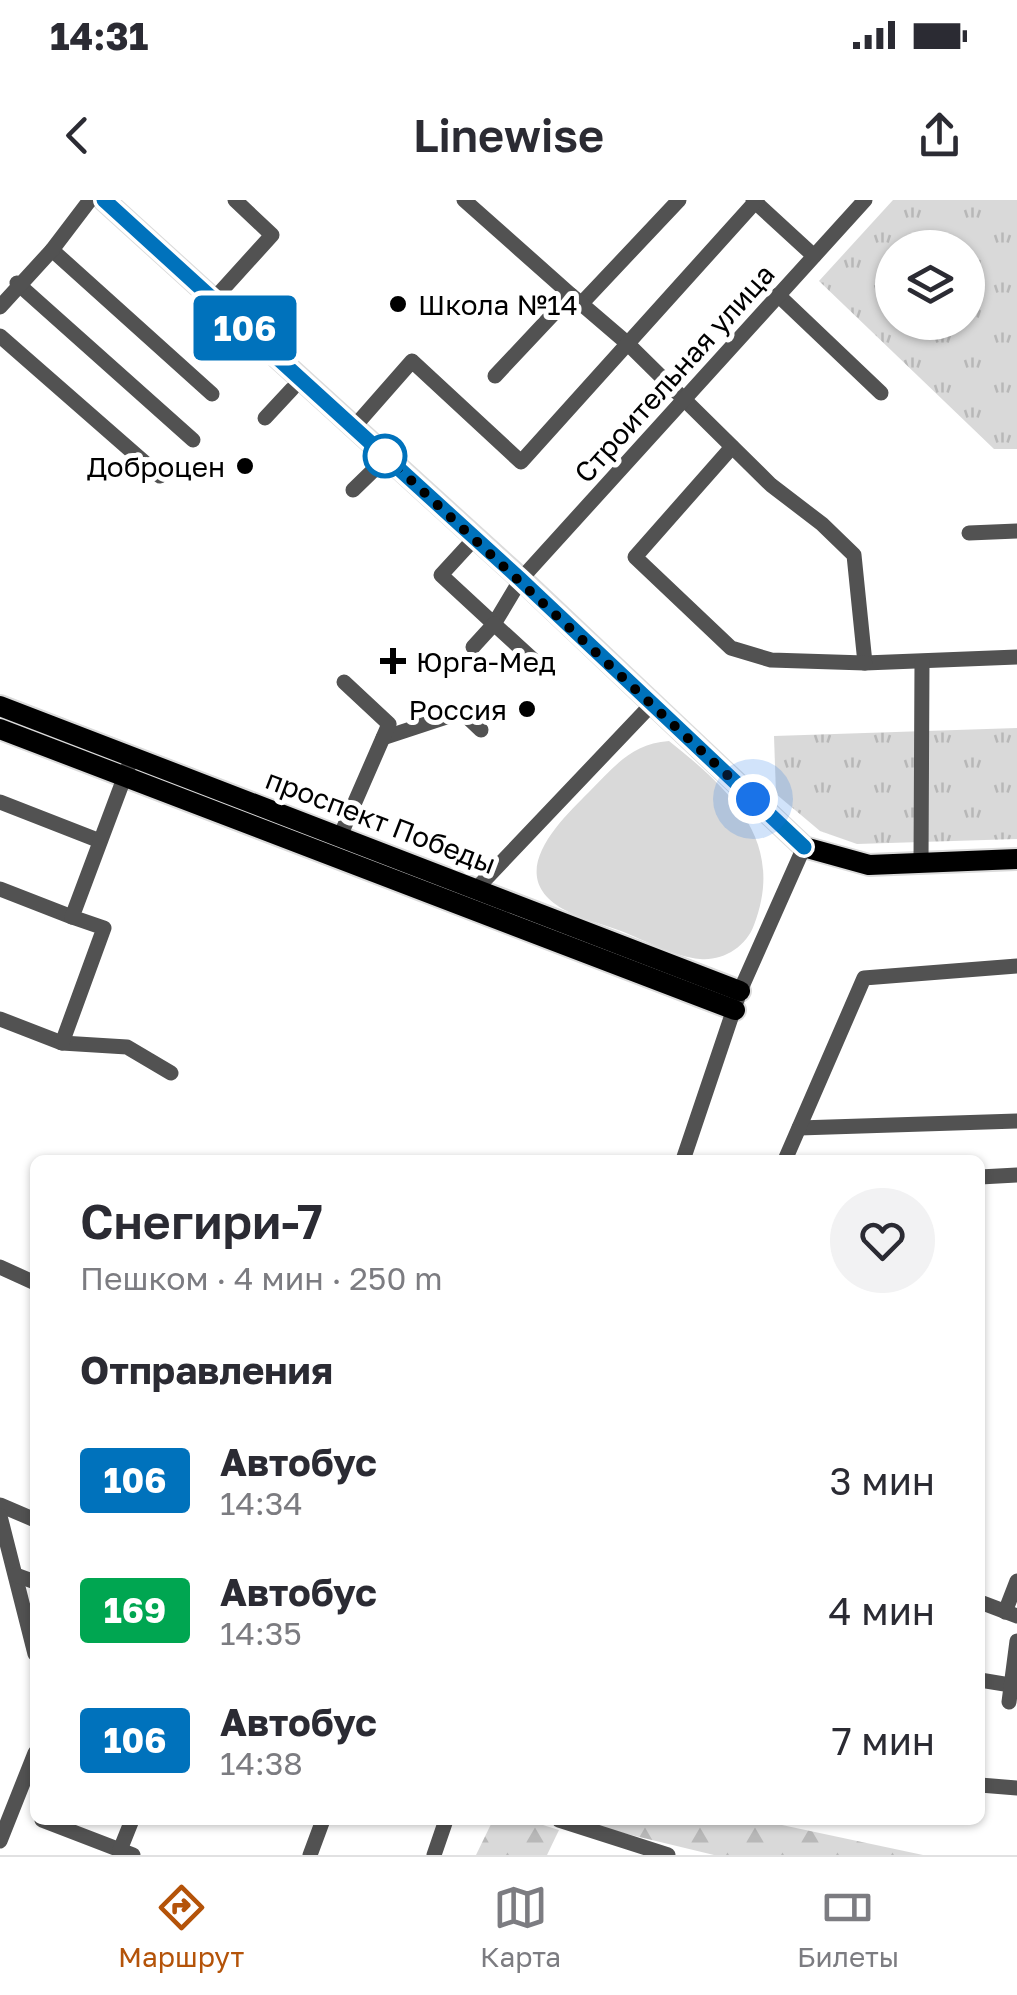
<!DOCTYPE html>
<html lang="ru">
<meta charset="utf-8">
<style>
:root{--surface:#fff;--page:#f2f2f3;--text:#2b2b33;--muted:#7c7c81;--line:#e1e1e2;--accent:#b45309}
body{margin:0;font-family:"Golos Text",sans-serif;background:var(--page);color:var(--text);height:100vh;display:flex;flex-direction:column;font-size:38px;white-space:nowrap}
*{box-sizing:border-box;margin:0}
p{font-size:32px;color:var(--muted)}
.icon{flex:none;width:55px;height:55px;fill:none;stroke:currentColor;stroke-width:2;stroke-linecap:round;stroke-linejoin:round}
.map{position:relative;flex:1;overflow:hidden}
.sheet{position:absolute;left:30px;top:955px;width:955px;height:670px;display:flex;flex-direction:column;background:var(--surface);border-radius:15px;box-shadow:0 2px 8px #0004}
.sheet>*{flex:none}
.badge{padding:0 20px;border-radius:8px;font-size:35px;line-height:65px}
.controls{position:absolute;left:875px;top:30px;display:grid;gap:20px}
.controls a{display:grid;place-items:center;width:110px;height:110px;border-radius:50%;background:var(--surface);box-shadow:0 2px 8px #0004;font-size:50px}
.you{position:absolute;width:50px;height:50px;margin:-25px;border:8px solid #fff;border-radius:50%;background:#1a73e8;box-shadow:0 0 0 15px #1a73e833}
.map>.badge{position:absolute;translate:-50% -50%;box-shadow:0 0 0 5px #fff}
h2{padding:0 50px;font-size:38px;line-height:90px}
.round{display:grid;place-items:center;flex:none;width:105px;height:105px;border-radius:52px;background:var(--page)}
.head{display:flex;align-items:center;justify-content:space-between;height:170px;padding:0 50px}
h1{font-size:48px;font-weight:600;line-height:75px}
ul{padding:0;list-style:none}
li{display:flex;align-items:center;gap:30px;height:130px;padding:0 50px}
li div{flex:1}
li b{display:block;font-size:38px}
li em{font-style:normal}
li .badge{min-width:110px;font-weight:700;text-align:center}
.status{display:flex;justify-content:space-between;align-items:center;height:70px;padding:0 50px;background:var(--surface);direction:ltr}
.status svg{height:28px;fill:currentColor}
header{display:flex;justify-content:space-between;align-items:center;height:130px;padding:0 50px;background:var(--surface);font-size:45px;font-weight:600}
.tab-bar{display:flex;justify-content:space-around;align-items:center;height:140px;border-top:2px solid var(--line);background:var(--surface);font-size:28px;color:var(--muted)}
.tab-bar a{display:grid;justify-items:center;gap:5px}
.tab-bar .on{color:var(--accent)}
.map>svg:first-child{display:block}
</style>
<div class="status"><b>14:31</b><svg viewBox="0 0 49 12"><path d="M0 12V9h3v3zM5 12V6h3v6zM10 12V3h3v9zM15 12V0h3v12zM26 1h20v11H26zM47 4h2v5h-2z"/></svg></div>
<header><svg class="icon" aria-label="back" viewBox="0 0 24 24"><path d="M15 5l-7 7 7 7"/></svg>Linewise<svg class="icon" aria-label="share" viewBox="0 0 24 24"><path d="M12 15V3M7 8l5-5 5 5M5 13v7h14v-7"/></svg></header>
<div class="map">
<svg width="1017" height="1655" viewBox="0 0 1017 1655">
<defs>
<pattern id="forest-firs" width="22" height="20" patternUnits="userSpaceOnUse" patternTransform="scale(2.5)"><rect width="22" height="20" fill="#d9d9d9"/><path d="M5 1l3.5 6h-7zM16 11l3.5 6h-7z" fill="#b8b8b8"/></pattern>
<pattern id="park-tufts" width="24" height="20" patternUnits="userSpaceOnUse" patternTransform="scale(2.5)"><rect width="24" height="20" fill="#d9d9d9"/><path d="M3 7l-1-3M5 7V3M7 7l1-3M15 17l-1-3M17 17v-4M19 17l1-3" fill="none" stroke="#b8b8b8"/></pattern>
</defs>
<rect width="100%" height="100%" fill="#fff"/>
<!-- green -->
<path fill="#d9d9d9" d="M669,541C731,590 786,642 754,725C746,747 723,761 700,759C675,757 644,740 621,731C602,724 580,719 563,709C503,675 560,621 589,592C615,566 631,544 669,541Z"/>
<!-- forest -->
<g fill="url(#forest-firs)">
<polygon points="493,1620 527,1620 559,1630 547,1655 476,1655"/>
<polygon points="569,1620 758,1620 923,1655 714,1655"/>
</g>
<!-- park -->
<g fill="url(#park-tufts)" fill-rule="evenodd">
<path d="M893,0H1017V249H994L819,81ZM892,48H968V122H892Z"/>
<polygon points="1017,528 1017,639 857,644 820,631 776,594 774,536"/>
</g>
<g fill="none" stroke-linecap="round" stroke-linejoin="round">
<defs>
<g id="major">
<polyline points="104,0 521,379 804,647 869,665 1017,659"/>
<polyline points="0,506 740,791"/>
<polyline points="0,529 735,810"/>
</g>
</defs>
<!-- major casing -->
<use href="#major" stroke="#dbdbdb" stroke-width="24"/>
<!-- minor -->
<g stroke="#525252" stroke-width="15">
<polyline points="464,0 571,95"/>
<polyline points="753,0 814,56"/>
<polyline points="52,50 212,194"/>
<polyline points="17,83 193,240"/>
<polyline points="778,95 881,193"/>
<polyline points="214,99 272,35 235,0"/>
<polyline points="581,104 679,0"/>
<polyline points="0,107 52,50 90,0"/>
<polyline points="0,136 160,276"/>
<polyline points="495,176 571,95 627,143 771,285 822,324 854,355 865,463 1017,457"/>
<polyline points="265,218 292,189"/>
<polyline points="354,227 412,161 521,262 757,0"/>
<polyline points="732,247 635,357 731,448 771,460 865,463"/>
<polyline points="353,290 387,257"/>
<polyline points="969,333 1017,331"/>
<polyline points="475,338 441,375 494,424 521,379 865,0"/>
<polyline points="473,447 494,424 539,465"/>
<polyline points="383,538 462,512 481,530"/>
<polyline points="0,602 100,641"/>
<polyline points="341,634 389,524 344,482"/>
<polyline points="921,664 922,462"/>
<polyline points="477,688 652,504"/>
<polyline points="0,689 72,717"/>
<polyline points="0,819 62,843 127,847 171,873"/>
<polyline points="62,843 104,728 72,717 132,557"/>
<polyline points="799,928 1017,921"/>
<polyline points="683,960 740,791 804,647"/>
<polyline points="785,960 864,778 1017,766"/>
<polyline points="980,977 1017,975"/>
<polyline points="0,1067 35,1083"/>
<polyline points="0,1305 35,1320"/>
<polyline points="0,1316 35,1454"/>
<polyline points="16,1375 35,1382"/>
<polyline points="980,1402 1017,1416"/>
<polyline points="1005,1412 1017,1381"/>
<polyline points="980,1480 1017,1486"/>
<polyline points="1009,1502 1017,1441"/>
<polyline points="980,1585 1017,1588"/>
<polyline points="42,1620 133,1655"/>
<polyline points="559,1620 668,1655"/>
<polyline points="0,1641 35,1553"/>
<polyline points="120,1650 132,1620"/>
<polyline points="310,1655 323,1620"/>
<polyline points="434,1655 446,1620"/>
</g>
<!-- major -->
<use href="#major" stroke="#000" stroke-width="20"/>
</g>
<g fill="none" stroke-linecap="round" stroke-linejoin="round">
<defs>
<polyline id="line" points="104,0 520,379 804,647"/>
</defs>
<!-- line casing -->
<use href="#line" stroke="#fff" stroke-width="22"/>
<!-- line -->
<use href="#line" stroke="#0072bc" stroke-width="15"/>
<!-- walk -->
<polyline stroke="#000" stroke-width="10" stroke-dasharray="0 18" points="385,256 753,599"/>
</g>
<!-- markers -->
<g fill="#000" stroke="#fff" stroke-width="4">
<circle cx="398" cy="104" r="10"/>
<circle cx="245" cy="266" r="10"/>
<path d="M388 446h10v10h10v10h-10v10h-10v-10h-10v-10h10z"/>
<circle cx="527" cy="509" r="10"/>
</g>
<circle fill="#fff" stroke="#0072bc" stroke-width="5" cx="385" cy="256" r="20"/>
<g text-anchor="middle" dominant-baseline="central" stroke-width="10" stroke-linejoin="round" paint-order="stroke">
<!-- poi labels -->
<g font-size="28" fill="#000" stroke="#fff" text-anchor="start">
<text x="418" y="104">Школа №14</text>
<text x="225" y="266" text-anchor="end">Доброцен</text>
<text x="416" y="461">Юрга-Мед</text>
<text x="507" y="509" text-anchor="end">Россия</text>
</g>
<!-- street labels -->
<g font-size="28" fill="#000" stroke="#fff">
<text transform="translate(674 173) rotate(-48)">Строительная улица</text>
<text transform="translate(381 621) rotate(21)">проспект Победы</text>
</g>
</g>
</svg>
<div class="controls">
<a><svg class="icon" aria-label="layers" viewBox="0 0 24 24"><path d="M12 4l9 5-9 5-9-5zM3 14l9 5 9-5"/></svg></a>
</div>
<div class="you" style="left:753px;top:599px"></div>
<b class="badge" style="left:245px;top:128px;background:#0072bc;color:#fff">106</b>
<section class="sheet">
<div class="head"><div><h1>Снегири-7</h1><p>Пешком · 4 мин · 250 m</p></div><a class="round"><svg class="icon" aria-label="heart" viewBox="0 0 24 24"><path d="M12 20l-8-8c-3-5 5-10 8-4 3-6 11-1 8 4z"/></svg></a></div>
<h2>Отправления</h2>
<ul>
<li><span class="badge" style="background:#0072bc;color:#fff">106</span><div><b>Автобус</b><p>14:34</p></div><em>3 мин</em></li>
<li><span class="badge" style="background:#00a651;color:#fff">169</span><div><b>Автобус</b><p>14:35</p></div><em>4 мин</em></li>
<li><span class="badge" style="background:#0072bc;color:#fff">106</span><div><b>Автобус</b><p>14:38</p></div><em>7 мин</em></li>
</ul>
</section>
</div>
<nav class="tab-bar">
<a class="on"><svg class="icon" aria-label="directions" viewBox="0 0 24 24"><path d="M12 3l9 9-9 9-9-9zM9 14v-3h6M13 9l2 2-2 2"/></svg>Маршрут</a>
<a><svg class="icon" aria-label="map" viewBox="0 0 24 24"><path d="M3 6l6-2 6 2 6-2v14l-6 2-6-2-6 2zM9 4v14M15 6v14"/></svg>Карта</a>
<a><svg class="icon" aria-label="tickets" viewBox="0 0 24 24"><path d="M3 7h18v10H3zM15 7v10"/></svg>Билеты</a>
</nav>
